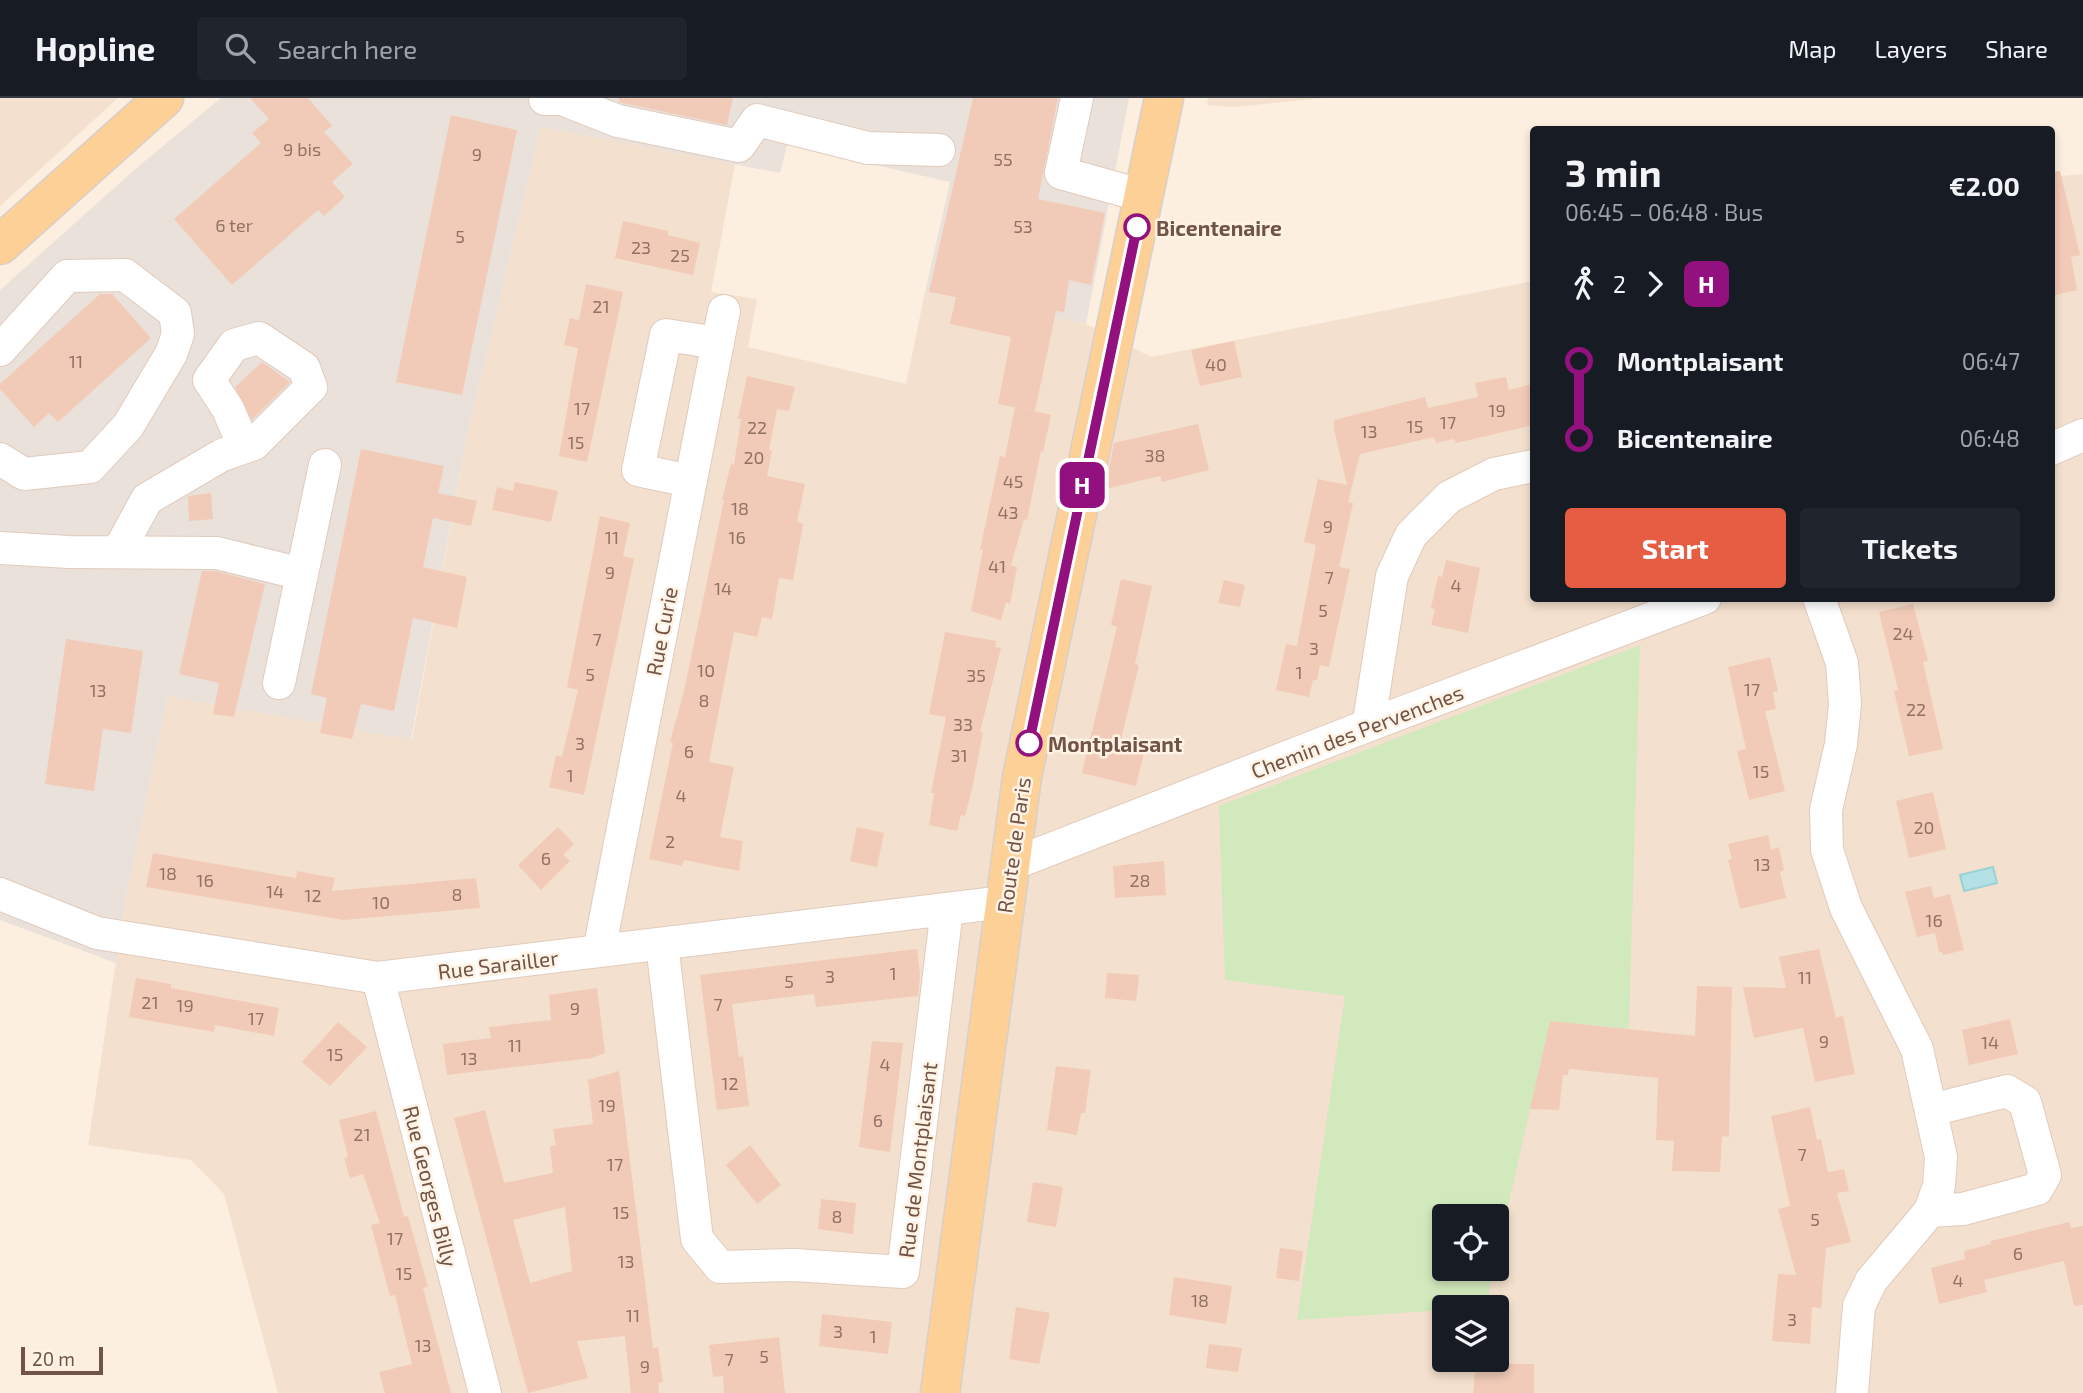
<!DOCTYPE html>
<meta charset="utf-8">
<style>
:root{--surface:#171b24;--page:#20242c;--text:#f1f3f6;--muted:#9ea1a6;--line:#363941;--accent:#e75d43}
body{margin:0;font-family:"Exo 2",sans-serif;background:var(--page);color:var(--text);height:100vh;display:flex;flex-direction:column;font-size:26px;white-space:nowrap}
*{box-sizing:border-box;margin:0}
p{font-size:23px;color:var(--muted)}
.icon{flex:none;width:38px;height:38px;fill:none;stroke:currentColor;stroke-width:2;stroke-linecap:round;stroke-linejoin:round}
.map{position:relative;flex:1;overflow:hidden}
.side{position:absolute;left:1530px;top:28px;width:525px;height:476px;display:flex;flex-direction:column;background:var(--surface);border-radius:7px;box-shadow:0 4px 10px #0003}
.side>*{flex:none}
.badge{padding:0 14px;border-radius:10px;font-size:24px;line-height:46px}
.tools{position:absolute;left:1432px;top:1106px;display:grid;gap:14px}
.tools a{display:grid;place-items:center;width:77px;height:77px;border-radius:7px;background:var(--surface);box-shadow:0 4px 10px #0003;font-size:35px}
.scale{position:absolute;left:21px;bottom:18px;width:82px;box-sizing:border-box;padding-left:7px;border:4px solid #725447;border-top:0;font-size:19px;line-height:24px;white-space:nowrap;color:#725447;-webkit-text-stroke:5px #fff3e5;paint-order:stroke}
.map>.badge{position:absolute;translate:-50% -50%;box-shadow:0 0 0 4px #fff}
.legs{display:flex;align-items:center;gap:10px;height:77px;padding:0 35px;font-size:23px}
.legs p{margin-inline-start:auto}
.summary{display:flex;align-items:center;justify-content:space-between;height:119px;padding:0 35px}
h1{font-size:38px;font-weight:700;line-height:52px}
.action{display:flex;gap:14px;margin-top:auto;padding:14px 35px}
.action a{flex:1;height:80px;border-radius:7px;background:var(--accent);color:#fff;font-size:28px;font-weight:700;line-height:80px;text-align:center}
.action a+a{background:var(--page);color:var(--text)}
ul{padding:0 35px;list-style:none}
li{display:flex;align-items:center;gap:24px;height:77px;font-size:26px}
li i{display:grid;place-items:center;width:10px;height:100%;margin:0 9px;background:currentColor}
li i::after{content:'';width:18px;height:18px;margin:-9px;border:5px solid;border-radius:50%;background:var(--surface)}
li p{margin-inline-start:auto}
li:first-child i{background:linear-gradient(#0000 50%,currentColor 0)}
li:last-child i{background:linear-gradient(currentColor 50%,#0000 0)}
header{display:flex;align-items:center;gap:42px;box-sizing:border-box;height:98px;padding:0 35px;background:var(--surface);border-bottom:2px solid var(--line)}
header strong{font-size:33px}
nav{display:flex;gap:38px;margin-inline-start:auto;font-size:24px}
.search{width:490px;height:63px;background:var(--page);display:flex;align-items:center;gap:18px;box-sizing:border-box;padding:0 24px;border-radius:7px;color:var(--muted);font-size:26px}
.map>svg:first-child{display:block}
</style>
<header>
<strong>Hopline</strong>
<div class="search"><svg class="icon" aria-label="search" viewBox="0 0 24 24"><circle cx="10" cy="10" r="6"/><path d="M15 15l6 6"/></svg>Search here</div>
<nav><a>Map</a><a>Layers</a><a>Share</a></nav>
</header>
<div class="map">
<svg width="2083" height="1295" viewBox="0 0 2083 1295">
<rect width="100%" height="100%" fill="#fcefdf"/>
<!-- residential -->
<g fill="#f4e0ce" fill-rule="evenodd">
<polygon points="0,0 118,0 0,108"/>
<polygon points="1208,0 1323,0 1234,9 1207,7"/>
<path d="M541,29L735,66L711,194L757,201L748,249L906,286L925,194L1086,226L1151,259L1533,183V500H2051V79L2083,76V1295H278L224,1096L191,1062L88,1047L125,804L168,598L412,642L466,343ZM1444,1118H1496V1171H1444ZM1444,1209H1496V1262H1444Z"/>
</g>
<!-- industrial -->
<polygon fill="#eae1db" points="221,0 1129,0 1086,226 925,194 950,84 787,47 780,75 541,29 466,343 411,642 168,598 125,804 116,865 0,822 0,192 140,67"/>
<!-- green -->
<polygon fill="#d2e9be" points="1640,547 1629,931 1550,923 1496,1162 1496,1118 1444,1118 1444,1171 1494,1171 1486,1209 1444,1209 1444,1212 1297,1222 1345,898 1225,882 1219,708"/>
<!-- water -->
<polygon fill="#b4e1e5" stroke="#9bd1d7" stroke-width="2" points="1993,769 1997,785 1964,793 1960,777"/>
<!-- building -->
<g fill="#f1cbb7" fill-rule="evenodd">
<polygon points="250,0 308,0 332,28 324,34 353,66 332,84 345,99 324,118 318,112 232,187 174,121 261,45 252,35 269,21"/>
<polygon points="619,0 733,0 727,27 623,5 619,4"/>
<polygon points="973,0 1058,0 1038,101 1105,115 1091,187 1069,182 1064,214 1056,213 1035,313 998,306 1011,239 950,226 956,199 929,194"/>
<polygon points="451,17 517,32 462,297 396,284"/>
<polygon points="2060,73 2080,157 2071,159 2077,192 2051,198 2051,74"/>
<polygon points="623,123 668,133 668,137 700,145 693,177 615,160"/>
<polygon points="586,186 623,194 587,364 559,358 578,250 564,247 570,220 579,222"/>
<polygon points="100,196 112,196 151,240 58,324 49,315 34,329 0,291 0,286"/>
<polygon points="1234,243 1242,279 1200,288 1191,252"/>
<polygon points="262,264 290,284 252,322 235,289"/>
<polygon points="747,278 795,289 789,313 777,311 769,352 772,353 767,378 805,386 797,424 803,426 793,482 779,480 772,521 762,519 757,539 734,534 709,664 734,669 720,739 743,743 739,773 684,762 682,768 649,761 673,645 670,644 684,593 724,402 722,402 731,366 734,367 741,321 738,321"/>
<polygon points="1506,279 1509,292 1533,286 1533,327 1456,345 1454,341 1436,345 1434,339 1360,356 1348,404 1353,405 1339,469 1350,471 1329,569 1320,567 1317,582 1313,582 1309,599 1276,592 1286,546 1297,548 1316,447 1304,444 1318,381 1347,387 1334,331 1334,322 1425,299 1428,310 1478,299 1475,285"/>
<polygon points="1015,309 1051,317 1043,354 1041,353 1027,422 1024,421 1011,467 1017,469 1010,506 1006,504 1001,522 971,513 983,452 980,452 1000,358 1005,359"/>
<polygon points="1198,326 1209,372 1162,384 1160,378 1105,391 1114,345"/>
<polygon points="361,351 444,368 438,395 477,403 471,428 433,420 423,469 467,479 457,530 413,520 394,613 361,606 352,641 320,635 327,600 311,596"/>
<polygon points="515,384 558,393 551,424 492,412 497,389 513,393"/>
<polygon points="211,395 213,421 189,423 188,398"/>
<polygon points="600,418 630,425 623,458 634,461 584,697 549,689 556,657 562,659 578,592 567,589"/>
<polygon points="1446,462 1480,470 1468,535 1431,527 1435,511 1431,510 1438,478 1442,479"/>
<polygon points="202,473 215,473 265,486 234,619 213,616 219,585 179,576"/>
<polygon points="1121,481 1152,488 1135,566 1139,567 1119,650 1144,655 1136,688 1082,675 1117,529 1111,527"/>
<polygon points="1224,482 1245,487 1240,509 1218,505"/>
<polygon points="1913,506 1928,563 1923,564 1943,651 1909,658 1894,593 1898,592 1879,514"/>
<polygon points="945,534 996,543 995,549 1001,550 980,634 983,635 972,691 965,718 961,717 957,733 929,727 934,695 931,695 946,619 929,616"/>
<polygon points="66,541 143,553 131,635 103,631 94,693 45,686"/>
<polygon points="1770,559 1778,593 1773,594 1776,611 1765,613 1785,693 1749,702 1737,653 1746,651 1728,569"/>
<polygon points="1933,694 1946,751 1909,760 1896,703"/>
<polygon points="558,729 574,746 563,757 570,763 541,792 518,767"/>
<polygon points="857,729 884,735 877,769 850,763"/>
<polygon points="1768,737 1771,752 1779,749 1784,772 1780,774 1786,800 1740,811 1728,762 1732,761 1728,746"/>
<polygon points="153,755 296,780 297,773 335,780 332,793 476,780 480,810 344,822 146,789"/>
<polygon points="1164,763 1166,797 1115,800 1113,768"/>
<polygon points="1931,788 1934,800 1950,796 1964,852 1943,857 1942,854 1939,854 1935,835 1917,839 1905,794"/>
<polygon points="917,851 920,877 918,898 816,909 814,896 732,906 739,959 743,958 749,1008 717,1012 700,877"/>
<polygon points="1819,851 1836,920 1843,918 1855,976 1815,984 1803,930 1754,940 1743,889 1786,890 1779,859"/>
<polygon points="1107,875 1139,877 1136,903 1105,900"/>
<polygon points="136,880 171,886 171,890 279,910 274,938 215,927 214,934 129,919"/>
<polygon points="1697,888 1732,889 1729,1039 1722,1038 1720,1074 1672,1073 1674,1043 1656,1042 1658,980 1569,971 1568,977 1563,977 1559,1012 1530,1011 1550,923 1695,938"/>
<polygon points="597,890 605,955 592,960 447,977 443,946 491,940 489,929 551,922 549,897"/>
<polygon points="2010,921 2018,956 1969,967 1962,932"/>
<polygon points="338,924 367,949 330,988 302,964"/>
<polygon points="872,943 903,945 890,1054 859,1049"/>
<polygon points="1056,968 1091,972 1085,1015 1081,1015 1077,1037 1047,1032"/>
<path d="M619,973L653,1250L658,1249L663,1284L658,1285L659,1295H631L625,1238L577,1243L588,1280L528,1295L454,1020L485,1012L504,1085L553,1075L550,1048H556L553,1031L593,1026L588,982ZM565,1109L572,1173L530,1185L513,1122Z"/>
<polygon points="1810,1009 1817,1042 1821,1041 1828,1074 1844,1071 1849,1093 1837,1095 1851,1144 1826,1150 1821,1210 1812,1209 1810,1246 1772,1243 1778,1176 1796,1177 1778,1111 1790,1108 1771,1018"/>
<polygon points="376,1013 404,1119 408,1118 428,1189 423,1190 451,1295 385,1295 379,1274 412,1266 395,1197 390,1198 371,1127 380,1125 363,1076 350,1080 344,1060 348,1059 339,1022"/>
<polygon points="750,1047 781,1087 757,1106 726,1067"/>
<polygon points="1033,1084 1063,1089 1056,1129 1027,1124"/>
<polygon points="821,1101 856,1105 853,1136 818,1131"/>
<polygon points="2069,1124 2071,1130 2083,1128 2083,1207 2074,1208 2064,1163 1984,1182 1987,1194 1939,1206 1931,1170 1965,1161 1964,1153 1991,1146 1991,1143"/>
<polygon points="1280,1150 1303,1153 1299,1183 1276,1180"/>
<polygon points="1174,1179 1232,1188 1226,1226 1169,1217"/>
<polygon points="1016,1209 1050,1215 1039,1266 1009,1261"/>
<polygon points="822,1216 892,1224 888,1256 819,1248"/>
<polygon points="779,1239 785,1295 724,1295 723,1278 713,1279 709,1247"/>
<polygon points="1209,1246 1242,1250 1238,1274 1206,1270"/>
<polygon points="1476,1266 1534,1266 1534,1295 1473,1295"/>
</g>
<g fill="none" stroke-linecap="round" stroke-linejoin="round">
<defs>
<g id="minor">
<polyline points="1077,0 1061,75 1144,98"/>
<polyline points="545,1 562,1 618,23 739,48 757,22 868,50 939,52"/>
<polyline points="0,252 67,178 125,177 175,215 178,236 171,256 128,328 90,369 24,376 0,361"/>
<polyline points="2051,351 2083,337"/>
<polyline points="690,383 638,372 666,237 718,245"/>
<polyline points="0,450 69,454 217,455 302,476 325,367"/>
<polyline points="118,454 147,401 222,357 254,346 311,289 304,270 259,240 234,247 209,282 228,311 244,349"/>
<polyline points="1819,500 1842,565 1845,606 1841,646 1826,712 1827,752 1846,810 1917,951 1941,1059 1939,1088 1930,1113 1871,1183 1859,1208 1852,1295"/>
<polyline points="279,585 302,476"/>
<polyline points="1372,626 1370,617 1392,478 1411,437 1449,399 1494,376 1533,368"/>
<polyline points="1010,767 1372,626 1705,500"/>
<polyline points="0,796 97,835 378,880 1004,804"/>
<polyline points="662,846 697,1141 720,1169 794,1167 903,1174 947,811"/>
<polyline points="599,853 724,213"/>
<polyline points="378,880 485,1295"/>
<polyline points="1930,1113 1963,1111 2037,1091 2045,1077 2025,1004 2007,993 1931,1012"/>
</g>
<g id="major">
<polyline points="0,147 164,0"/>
<polyline points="940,1295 1022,679 1164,0"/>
</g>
</defs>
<!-- minor casing -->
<use href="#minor" stroke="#e0cbbc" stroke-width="34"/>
<!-- major casing -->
<use href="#major" stroke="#d8cfcb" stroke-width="41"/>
<!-- minor -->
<use href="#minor" stroke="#fff" stroke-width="32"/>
<!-- major -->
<use href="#major" stroke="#fcd097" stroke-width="38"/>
</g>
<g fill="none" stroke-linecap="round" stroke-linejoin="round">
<defs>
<polyline id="line-1" points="1029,645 1137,129"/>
</defs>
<!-- line-1 casing -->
<use href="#line-1" stroke="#fff" stroke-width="16"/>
<!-- line-1 -->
<use href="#line-1" stroke="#93117e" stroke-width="10"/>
</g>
<!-- markers -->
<g fill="#fff" stroke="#93117e" stroke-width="3.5">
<circle cx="1137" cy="129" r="12"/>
<circle cx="1029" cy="645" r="12"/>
</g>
<g text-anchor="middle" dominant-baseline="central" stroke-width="5" stroke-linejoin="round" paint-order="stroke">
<!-- number labels -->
<g font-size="18" fill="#927263">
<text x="302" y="51">9 bis</text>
<text x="477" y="56">9</text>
<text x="1003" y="61">55</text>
<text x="234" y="127">6 ter</text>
<text x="1023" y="128">53</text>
<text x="460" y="138">5</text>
<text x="641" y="149">23</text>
<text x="680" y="157">25</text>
<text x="601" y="208">21</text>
<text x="76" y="263">11</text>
<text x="1216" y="266">40</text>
<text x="582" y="310">17</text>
<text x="1497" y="312">19</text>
<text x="1448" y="324">17</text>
<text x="1415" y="328">15</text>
<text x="757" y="329">22</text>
<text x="1369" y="333">13</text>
<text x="576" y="344">15</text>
<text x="1155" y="357">38</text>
<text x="754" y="359">20</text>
<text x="1013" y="383">45</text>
<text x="740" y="410">18</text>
<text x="1008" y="414">43</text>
<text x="1328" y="428">9</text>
<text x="612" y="439">11</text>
<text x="737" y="439">16</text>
<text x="997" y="468">41</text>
<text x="610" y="474">9</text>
<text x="1329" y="479">7</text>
<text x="1456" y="487">4</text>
<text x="723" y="490">14</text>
<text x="1323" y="512">5</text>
<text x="1903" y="535">24</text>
<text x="597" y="541">7</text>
<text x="1314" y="550">3</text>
<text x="706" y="572">10</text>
<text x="1299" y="574">1</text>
<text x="590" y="576">5</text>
<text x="976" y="577">35</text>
<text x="1752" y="591">17</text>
<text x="98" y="592">13</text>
<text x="704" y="602">8</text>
<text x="1916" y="611">22</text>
<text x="963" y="626">33</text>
<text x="580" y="645">3</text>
<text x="689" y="653">6</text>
<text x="959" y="657">31</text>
<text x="1761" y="673">15</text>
<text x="570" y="677">1</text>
<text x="681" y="697">4</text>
<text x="1924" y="729">20</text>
<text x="670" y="743">2</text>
<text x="546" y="760">6</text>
<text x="1762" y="766">13</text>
<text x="168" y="775">18</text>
<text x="205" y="782">16</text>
<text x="1140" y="782">28</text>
<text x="275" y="793">14</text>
<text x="457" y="796">8</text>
<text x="313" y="797">12</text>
<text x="381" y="804">10</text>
<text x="1934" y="822">16</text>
<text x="893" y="875">1</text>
<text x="830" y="878">3</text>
<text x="1805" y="879">11</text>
<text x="789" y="883">5</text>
<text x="150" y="904">21</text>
<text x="718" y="906">7</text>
<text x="185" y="907">19</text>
<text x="575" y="910">9</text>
<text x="256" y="920">17</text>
<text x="1824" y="943">9</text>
<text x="1990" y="944">14</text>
<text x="515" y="947">11</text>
<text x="335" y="956">15</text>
<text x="469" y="960">13</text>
<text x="885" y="966">4</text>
<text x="730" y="985">12</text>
<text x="607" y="1007">19</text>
<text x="878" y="1022">6</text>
<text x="362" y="1036">21</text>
<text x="1802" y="1056">7</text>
<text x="615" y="1066">17</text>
<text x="621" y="1114">15</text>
<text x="837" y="1118">8</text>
<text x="1815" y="1121">5</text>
<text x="395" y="1140">17</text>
<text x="2018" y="1155">6</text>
<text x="626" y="1163">13</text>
<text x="404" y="1175">15</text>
<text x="1958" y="1182">4</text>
<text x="1200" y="1202">18</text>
<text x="633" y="1217">11</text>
<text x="1792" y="1221">3</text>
<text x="838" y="1233">3</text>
<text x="873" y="1238">1</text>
<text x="423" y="1247">13</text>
<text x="764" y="1258">5</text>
<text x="729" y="1261">7</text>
<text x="645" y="1268">9</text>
</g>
<!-- stop labels -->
<g font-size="21" font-weight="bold" fill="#725447" stroke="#fff3e5" text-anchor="start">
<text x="1156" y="129">Bicentenaire</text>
<text x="1048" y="645">Montplaisant</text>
</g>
<!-- street labels -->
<g font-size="21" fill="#725447" stroke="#fff3e5">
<text transform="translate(661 533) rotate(-79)">Rue Curie</text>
<text transform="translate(1357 633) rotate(-21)">Chemin des Pervenches</text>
<text transform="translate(1013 747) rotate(-82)">Route de Paris</text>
<text transform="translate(498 866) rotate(-7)">Rue Sarailler</text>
<text transform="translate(917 1062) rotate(-83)">Rue de Montplaisant</text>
<text transform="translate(431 1088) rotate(76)">Rue Georges Billy</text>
</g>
</g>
</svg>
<div class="tools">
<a><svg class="icon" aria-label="locate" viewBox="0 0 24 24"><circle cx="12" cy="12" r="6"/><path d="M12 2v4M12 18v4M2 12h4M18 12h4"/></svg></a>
<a><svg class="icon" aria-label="layers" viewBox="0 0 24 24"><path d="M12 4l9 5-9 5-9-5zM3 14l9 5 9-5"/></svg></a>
</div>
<div class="scale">20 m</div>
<b class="badge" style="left:1082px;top:387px;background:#93117e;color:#fff">H</b>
<section class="side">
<div class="summary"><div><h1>3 min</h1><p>06:45 – 06:48 · Bus</p></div><b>€2.00</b></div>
<div class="legs"><svg class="icon" aria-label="walk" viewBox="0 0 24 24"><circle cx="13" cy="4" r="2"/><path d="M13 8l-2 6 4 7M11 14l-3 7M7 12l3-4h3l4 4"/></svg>2<svg class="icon" aria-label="forward" viewBox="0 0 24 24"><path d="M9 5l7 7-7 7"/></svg><b class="badge" style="background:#93117e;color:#fff">H</b></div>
<ul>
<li><i style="color:#93117e"></i><b>Montplaisant</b><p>06:47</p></li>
<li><i style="color:#93117e"></i><b>Bicentenaire</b><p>06:48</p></li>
</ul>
<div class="action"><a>Start</a><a>Tickets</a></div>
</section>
</div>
